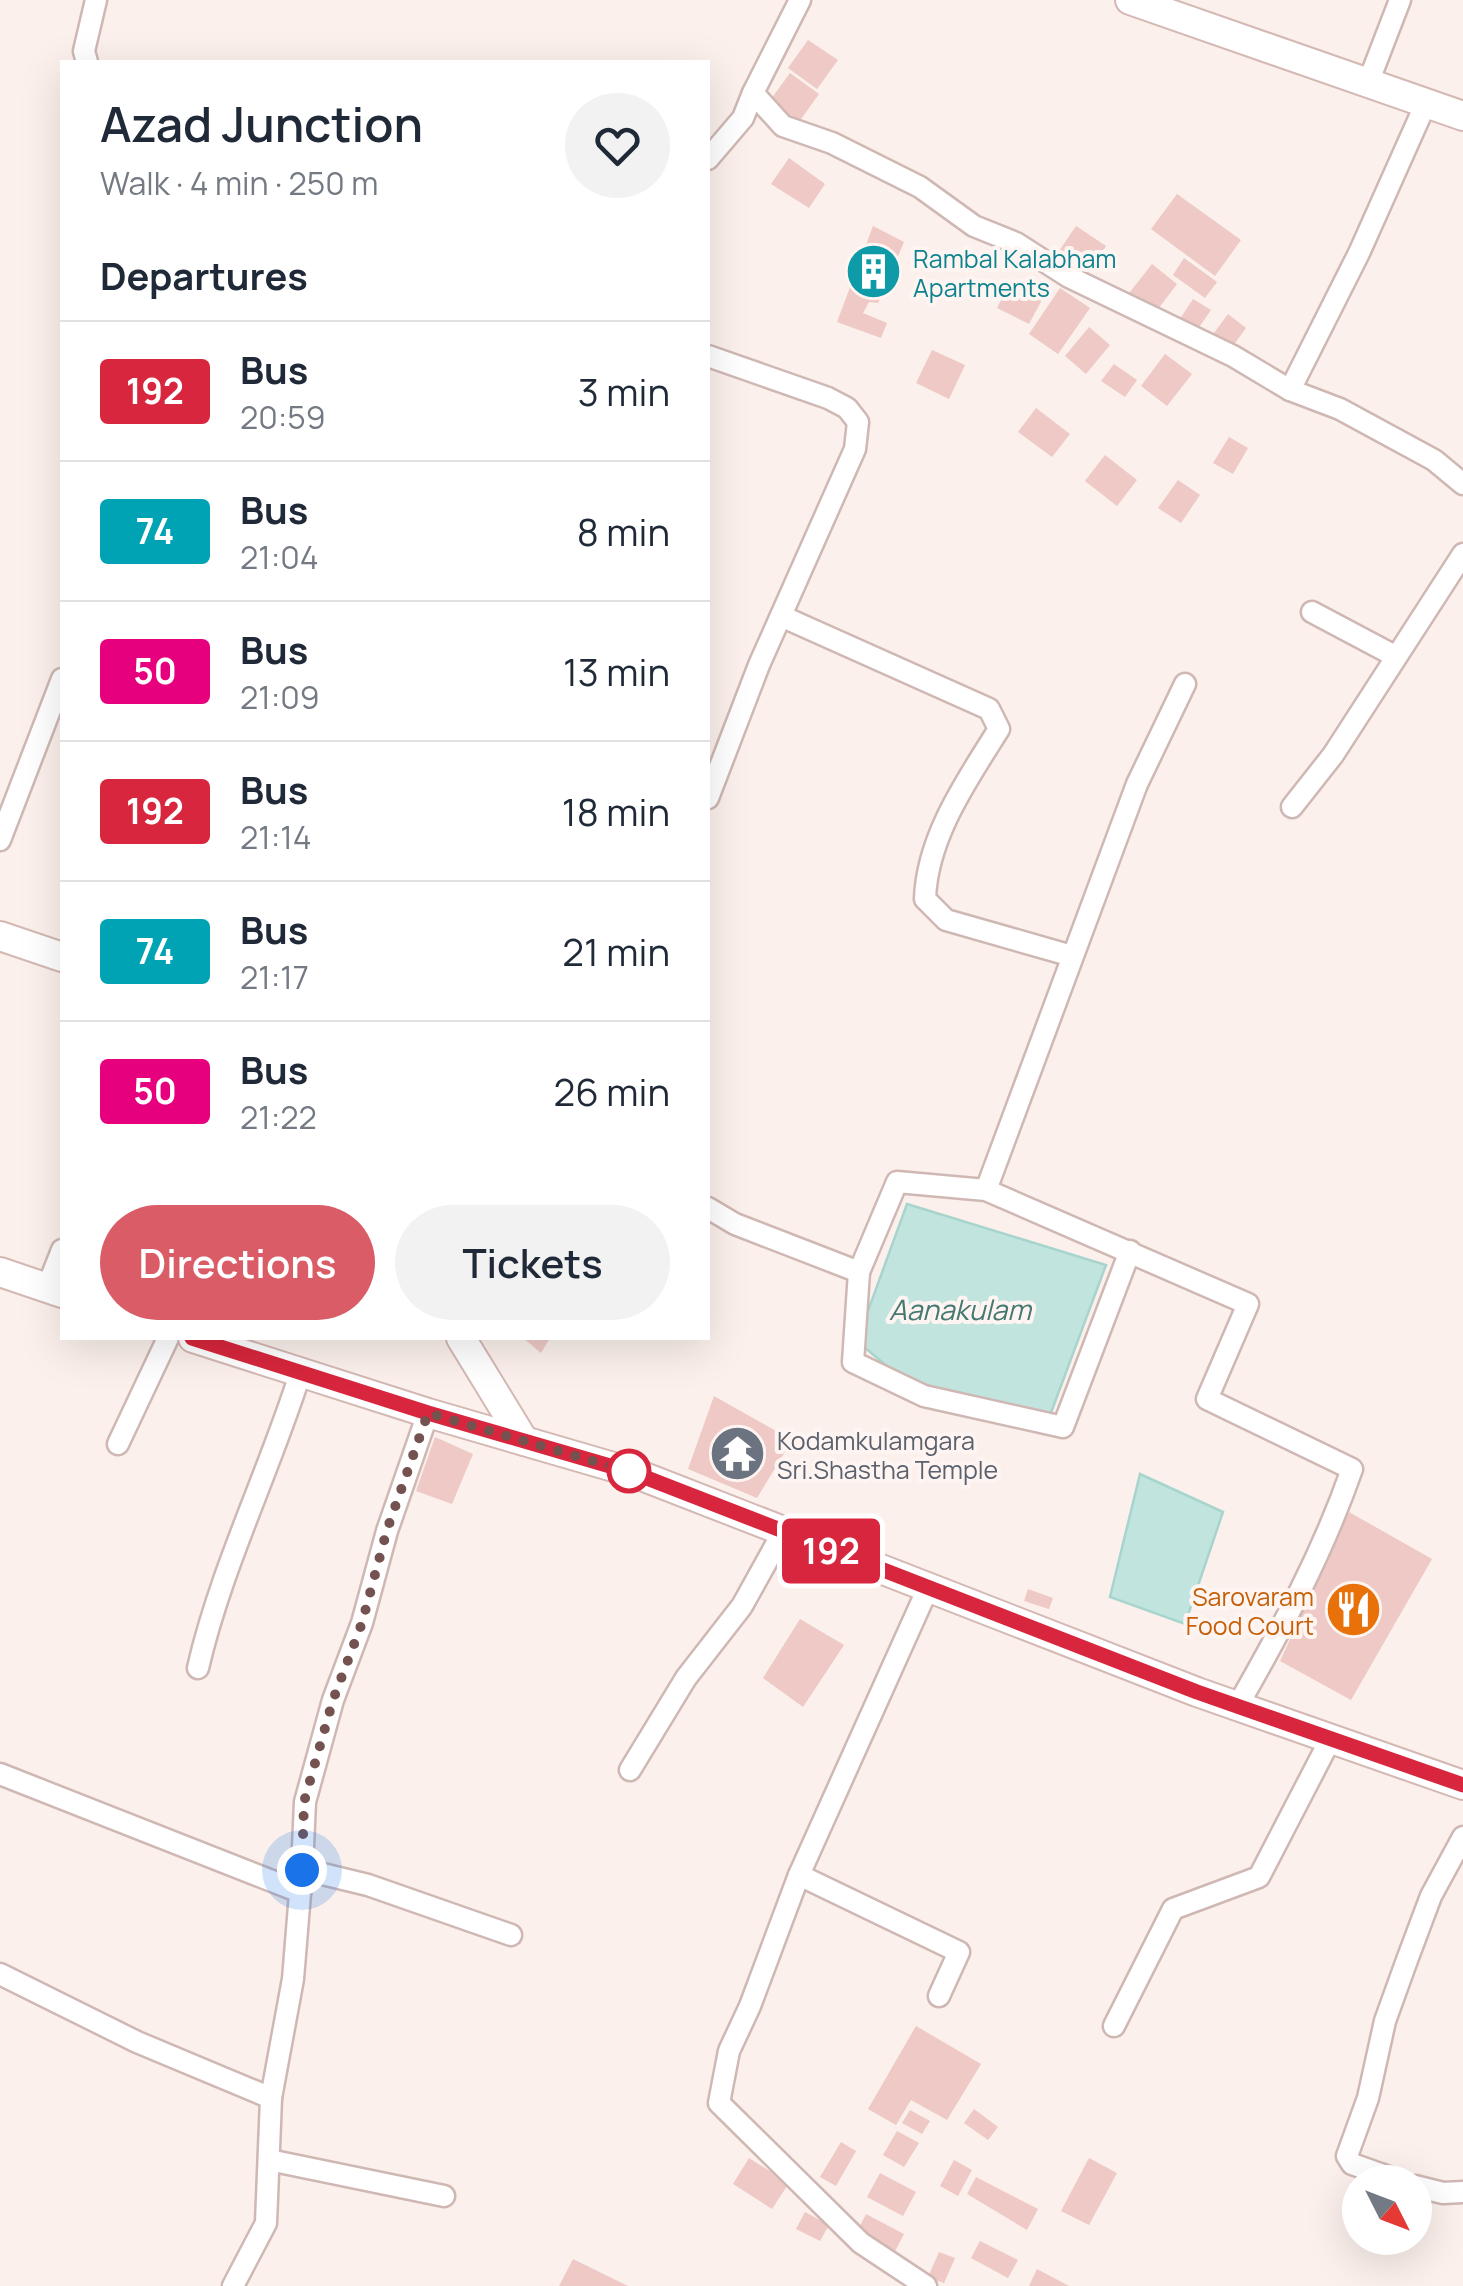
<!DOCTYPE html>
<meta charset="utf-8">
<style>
:root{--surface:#fff;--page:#f2f2f3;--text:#1f2937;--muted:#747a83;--line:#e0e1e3;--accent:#d95c66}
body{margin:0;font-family:Manrope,sans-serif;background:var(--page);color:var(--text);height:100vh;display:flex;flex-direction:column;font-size:38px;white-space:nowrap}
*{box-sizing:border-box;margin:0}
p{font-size:32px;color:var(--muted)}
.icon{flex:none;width:55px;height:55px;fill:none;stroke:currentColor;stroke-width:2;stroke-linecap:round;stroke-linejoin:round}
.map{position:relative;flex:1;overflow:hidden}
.details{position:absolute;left:60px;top:60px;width:650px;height:1280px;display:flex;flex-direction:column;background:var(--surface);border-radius:0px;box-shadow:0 10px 40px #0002}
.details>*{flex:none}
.badge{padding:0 20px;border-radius:8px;font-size:35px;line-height:65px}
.needle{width:65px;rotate:132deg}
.tools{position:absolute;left:1342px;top:2165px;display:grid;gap:20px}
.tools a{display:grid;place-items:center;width:90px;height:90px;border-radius:50%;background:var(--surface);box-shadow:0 10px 40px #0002;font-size:50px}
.you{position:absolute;width:50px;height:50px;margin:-25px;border:8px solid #fff;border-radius:50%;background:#1a73e8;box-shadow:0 0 0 15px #1a73e833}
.map>.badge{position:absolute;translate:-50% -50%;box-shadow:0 0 0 5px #fff}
h2{padding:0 40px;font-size:38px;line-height:90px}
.round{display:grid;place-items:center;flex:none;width:105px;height:105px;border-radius:52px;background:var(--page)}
.headline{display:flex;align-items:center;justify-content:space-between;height:170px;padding:0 40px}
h1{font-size:48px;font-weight:600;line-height:75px}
.primary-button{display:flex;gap:20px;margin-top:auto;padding:20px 40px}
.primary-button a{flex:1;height:115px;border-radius:60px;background:var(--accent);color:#fff;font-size:40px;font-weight:600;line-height:115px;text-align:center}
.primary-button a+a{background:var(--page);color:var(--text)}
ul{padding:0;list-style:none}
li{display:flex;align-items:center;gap:30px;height:140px;padding:0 40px;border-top:2px solid var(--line)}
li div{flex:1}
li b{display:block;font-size:38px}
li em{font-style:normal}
li .badge{min-width:110px;font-weight:700;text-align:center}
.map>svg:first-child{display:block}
</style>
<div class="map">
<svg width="1463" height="2286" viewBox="0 0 1463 2286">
<rect width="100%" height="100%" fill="#fbf0eb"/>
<!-- water -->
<g fill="#c1e4de" stroke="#a8d4ce" stroke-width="2.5">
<polygon points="907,1204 1106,1265 1049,1418 907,1383 857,1341"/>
<polygon points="1140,1474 1223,1512 1185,1624 1110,1597"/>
</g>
<!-- building -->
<g fill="#eec9c5">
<polygon points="808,40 838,60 817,89 788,68"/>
<polygon points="790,73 819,94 799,122 769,102"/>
<polygon points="789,158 825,184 809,208 771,184"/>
<polygon points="1177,194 1241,240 1215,276 1151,229"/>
<polygon points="873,226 904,242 878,303 869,302 863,313 887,323 881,338 837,322"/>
<polygon points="1076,226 1106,246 1085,278 1055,257"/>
<polygon points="1184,258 1217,282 1205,298 1173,275"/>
<polygon points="1152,264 1177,284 1152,317 1126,297"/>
<polygon points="1011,281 1043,298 1029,324 997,308"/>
<polygon points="1060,288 1090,308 1058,354 1029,334"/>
<polygon points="1193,299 1211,310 1195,333 1178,322"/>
<polygon points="1228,314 1246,328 1230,350 1211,337"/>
<polygon points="1089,327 1110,345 1086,374 1065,356"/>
<polygon points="932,350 965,365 949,399 916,383"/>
<polygon points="1165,354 1192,374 1167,406 1141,386"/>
<polygon points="1114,364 1137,380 1125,397 1101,381"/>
<polygon points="1036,408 1070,434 1052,457 1018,432"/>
<polygon points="1229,437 1248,448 1233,474 1213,463"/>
<polygon points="1105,455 1137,480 1117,506 1085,481"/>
<polygon points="1178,480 1200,495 1181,523 1158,508"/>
<polygon points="523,1338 550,1338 541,1353"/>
<polygon points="714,1396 792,1440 757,1498 688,1469"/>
<polygon points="435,1437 473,1454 452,1504 416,1491"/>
<polygon points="1349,1512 1432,1559 1351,1700 1280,1661"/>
<polygon points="1028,1589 1053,1598 1049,1609 1024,1601"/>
<polygon points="800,1619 844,1645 803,1707 763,1678"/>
<polygon points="916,2026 981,2064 947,2120 911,2100 896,2125 868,2109"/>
<polygon points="974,2109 998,2127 988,2140 964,2123"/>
<polygon points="910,2110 930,2121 922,2134 902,2123"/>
<polygon points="897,2131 919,2143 904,2167 883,2155"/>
<polygon points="841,2142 856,2151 836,2186 820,2177"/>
<polygon points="749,2158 789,2183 772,2209 733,2184"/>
<polygon points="1089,2158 1117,2173 1089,2225 1061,2211"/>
<polygon points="954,2160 972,2170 958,2196 940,2186"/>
<polygon points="880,2173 916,2192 903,2216 867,2197"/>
<polygon points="976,2177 1038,2209 1027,2230 967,2194"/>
<polygon points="805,2212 829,2225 820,2241 796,2229"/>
<polygon points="866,2214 904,2234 893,2255 855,2236"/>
<polygon points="980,2241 1018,2260 1008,2278 971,2258"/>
<polygon points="939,2252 955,2258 944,2283 928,2277"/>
<polygon points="573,2259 628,2286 559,2286"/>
<polygon points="1037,2269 1069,2286 1029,2286"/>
</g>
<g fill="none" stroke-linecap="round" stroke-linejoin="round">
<defs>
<g id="street">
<polyline points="800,0 753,93 783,126 832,143 920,187 974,226 1016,243 1069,277 1233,356 1290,390 1340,409 1434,460 1463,484"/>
<polyline points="87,62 84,51 96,0"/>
<polyline points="1368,83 1400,0"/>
<polyline points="708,159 743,118 753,93"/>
<polyline points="708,356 828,398 847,408 858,422 855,449 759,665 708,798"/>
<polyline points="1290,390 1359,253 1426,103"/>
<polyline points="1312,612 1395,656"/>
<path d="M781,616L989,709L999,729C967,780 927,837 925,899L946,920L1072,956"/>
<polyline points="1292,807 1333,755 1463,554"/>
<polyline points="0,840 62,679"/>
<polyline points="986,1190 1137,784 1185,684"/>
<path d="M708,1208L735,1224L859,1272L897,1182L986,1190L1248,1304L1207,1399L1352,1469C1322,1555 1282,1628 1237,1707"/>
<polyline points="859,1272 853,1362 924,1396 1063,1427 1130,1251"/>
<polyline points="47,1288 62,1250"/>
<polyline points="428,1413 387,1531 362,1623 333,1700 305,1802 302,1869 368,1885 511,1935"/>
<polyline points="118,1444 168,1338"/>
<polyline points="928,1588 799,1875 959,1952 939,1996"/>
<path d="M198,1668C221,1568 269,1472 300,1374"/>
<polyline points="630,1770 686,1678 742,1606 783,1532"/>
<polyline points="0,1774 300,1892"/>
<polyline points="799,1875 750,2006 729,2051 719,2103 861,2243 926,2286"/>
<polyline points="0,1974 137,2042 271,2098"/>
<polyline points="1114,2026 1173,1909 1259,1877 1330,1740"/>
<polyline points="269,2160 444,2196"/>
<polyline points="1403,2182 1352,2164 1347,2156 1368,2098 1385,2021 1407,1960 1431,1896 1463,1837"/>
<polyline points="1415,2186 1443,2193 1463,2192"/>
<polyline points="233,2286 266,2223 271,2098 293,1979 302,1869"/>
</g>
<g id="secondary">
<polyline points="1130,0 1463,116"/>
<polyline points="0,936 62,957"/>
<polyline points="0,1272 62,1293"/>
<polyline points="193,1338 428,1413 634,1473 1197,1692 1463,1785"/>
<polyline points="461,1338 524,1441"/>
</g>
</defs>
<!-- street casing -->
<use href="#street" stroke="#cfb8b4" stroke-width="25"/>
<!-- secondary casing -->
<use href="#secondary" stroke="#d4b8b4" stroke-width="32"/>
<!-- street -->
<use href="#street" stroke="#fff" stroke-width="20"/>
<!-- secondary -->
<use href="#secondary" stroke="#fff" stroke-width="28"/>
</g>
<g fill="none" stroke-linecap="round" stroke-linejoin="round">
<defs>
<polyline id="line" points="192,1338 428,1413 634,1473 1197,1692 1463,1785"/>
</defs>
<!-- line casing -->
<use href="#line" stroke="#fff" stroke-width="22"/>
<!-- line -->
<use href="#line" stroke="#d7263d" stroke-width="15"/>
<!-- walk -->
<polyline stroke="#745250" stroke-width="10" stroke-dasharray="0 18" points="302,1870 304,1802 333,1700 362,1623 387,1530 428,1413 634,1473 629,1471"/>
</g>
<!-- icons -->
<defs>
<symbol id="building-disc" viewBox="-11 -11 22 22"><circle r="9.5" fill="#0f9aa8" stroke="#fef5f2"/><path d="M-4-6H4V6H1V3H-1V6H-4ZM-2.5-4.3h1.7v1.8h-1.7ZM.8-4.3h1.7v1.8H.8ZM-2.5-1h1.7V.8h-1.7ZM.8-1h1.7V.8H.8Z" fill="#fff"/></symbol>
<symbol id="temple-disc" viewBox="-11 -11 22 22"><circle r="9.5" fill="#6b7280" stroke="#fef5f2"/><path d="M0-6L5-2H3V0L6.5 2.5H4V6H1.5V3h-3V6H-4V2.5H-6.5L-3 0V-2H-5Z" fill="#fff"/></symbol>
<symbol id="restaurant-disc" viewBox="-11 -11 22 22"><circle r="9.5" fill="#e8710a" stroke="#fef5f2"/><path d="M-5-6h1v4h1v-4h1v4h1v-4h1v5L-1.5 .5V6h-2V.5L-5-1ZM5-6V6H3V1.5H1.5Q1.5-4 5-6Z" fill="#fff"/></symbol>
</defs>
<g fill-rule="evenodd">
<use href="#building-disc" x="842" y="240" width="63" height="63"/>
<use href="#temple-disc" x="706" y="1422" width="63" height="63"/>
<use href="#restaurant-disc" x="1322" y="1578" width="63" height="63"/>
</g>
<!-- markers -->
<circle fill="#fff" stroke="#d7263d" stroke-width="5" cx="629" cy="1471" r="20"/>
<g text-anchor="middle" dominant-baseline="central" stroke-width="8" stroke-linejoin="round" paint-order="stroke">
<!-- culture labels -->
<g font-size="25" fill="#0d838f" stroke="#fef5f2" text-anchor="start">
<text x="913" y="258">Rambal Kalabham<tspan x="913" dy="29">Apartments</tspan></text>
</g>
<!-- worship labels -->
<g font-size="25" fill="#5b616d" stroke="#fef5f2" text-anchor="start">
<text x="777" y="1440">Kodamkulamgara<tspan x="777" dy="29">Sri.Shastha Temple</tspan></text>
</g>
<!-- food labels -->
<g font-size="25" fill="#c56008" stroke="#fef5f2" text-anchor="end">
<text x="1314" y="1596">Sarovaram<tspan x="1314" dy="29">Food Court</tspan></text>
</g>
<!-- water labels -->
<g font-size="28" font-style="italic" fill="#447871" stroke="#fef5f2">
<text x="960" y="1309">Aanakulam</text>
</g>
</g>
</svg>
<div class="tools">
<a><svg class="needle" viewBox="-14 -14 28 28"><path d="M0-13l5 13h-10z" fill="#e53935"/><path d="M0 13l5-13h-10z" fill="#747a83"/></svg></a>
</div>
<div class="you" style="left:302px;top:1870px"></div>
<b class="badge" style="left:831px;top:1551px;background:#d7263d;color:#fff">192</b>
<section class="details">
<div class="headline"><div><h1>Azad Junction</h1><p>Walk · 4 min · 250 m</p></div><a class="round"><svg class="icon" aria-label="heart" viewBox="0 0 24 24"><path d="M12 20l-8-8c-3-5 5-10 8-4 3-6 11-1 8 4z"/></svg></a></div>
<h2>Departures</h2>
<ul>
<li><span class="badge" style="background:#d7263d;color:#fff">192</span><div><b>Bus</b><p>20:59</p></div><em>3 min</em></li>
<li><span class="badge" style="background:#00a3b4;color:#fff">74</span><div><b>Bus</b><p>21:04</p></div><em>8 min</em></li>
<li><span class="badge" style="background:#e6007e;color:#fff">50</span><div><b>Bus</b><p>21:09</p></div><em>13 min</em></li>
<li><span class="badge" style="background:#d7263d;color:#fff">192</span><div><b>Bus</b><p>21:14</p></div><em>18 min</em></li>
<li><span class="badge" style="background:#00a3b4;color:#fff">74</span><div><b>Bus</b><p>21:17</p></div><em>21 min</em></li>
<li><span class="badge" style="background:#e6007e;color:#fff">50</span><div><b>Bus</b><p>21:22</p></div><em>26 min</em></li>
</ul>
<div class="primary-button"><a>Directions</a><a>Tickets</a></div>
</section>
</div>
